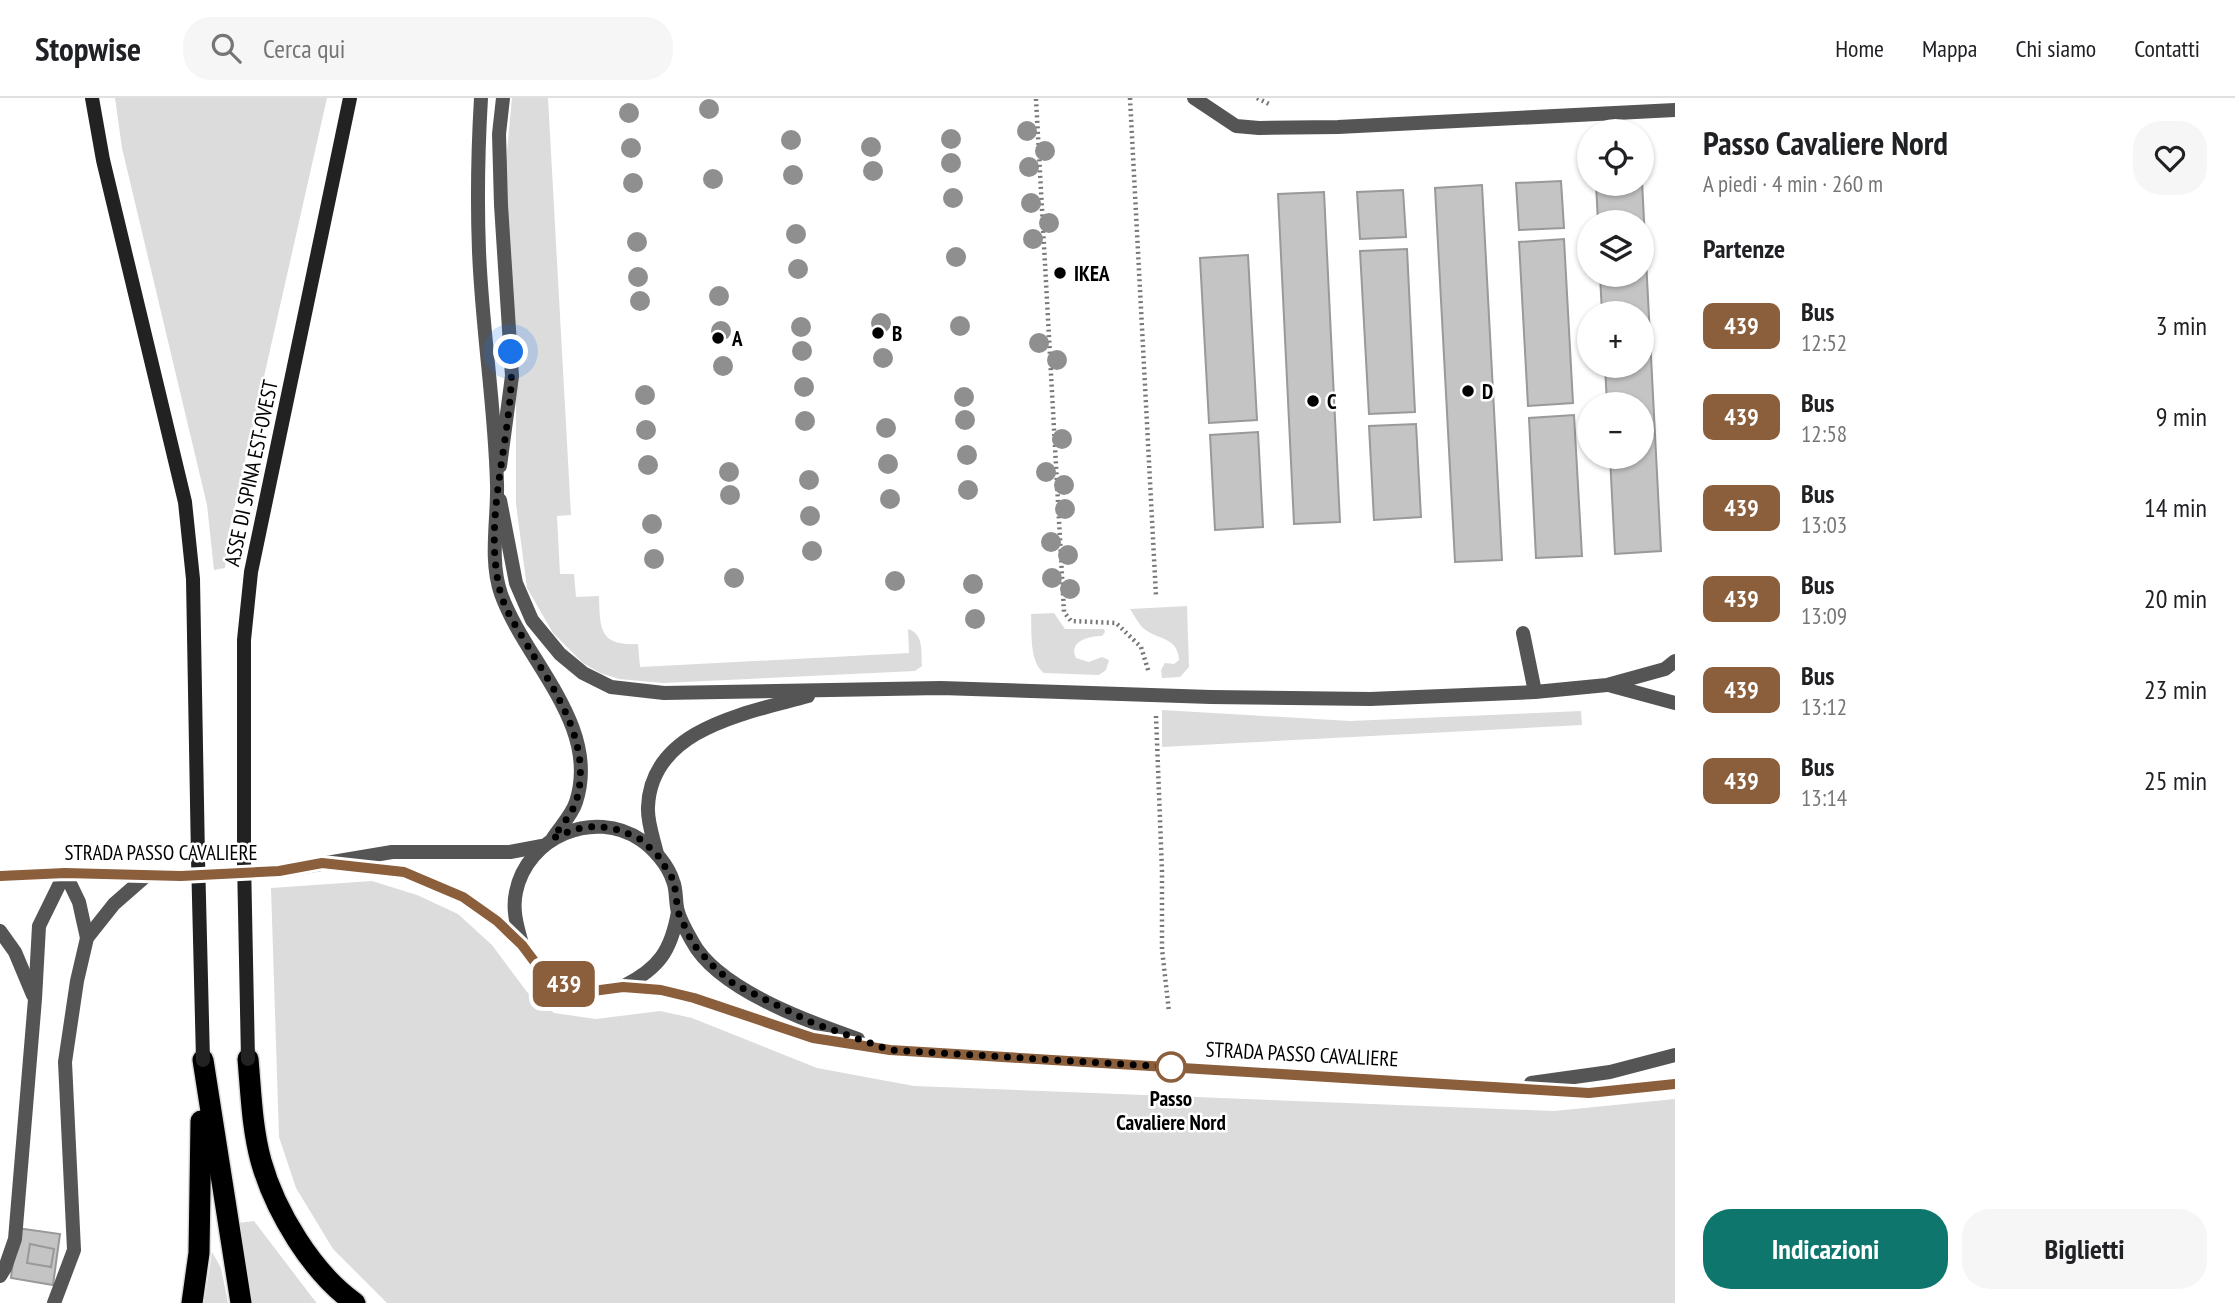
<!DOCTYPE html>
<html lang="it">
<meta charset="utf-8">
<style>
:root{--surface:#fff;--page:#f6f6f6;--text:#202124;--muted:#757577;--line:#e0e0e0;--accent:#0f766e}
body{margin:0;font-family:"PT Sans Narrow",sans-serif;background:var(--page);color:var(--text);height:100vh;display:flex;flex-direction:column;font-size:26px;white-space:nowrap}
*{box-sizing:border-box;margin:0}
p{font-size:23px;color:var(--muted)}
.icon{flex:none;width:38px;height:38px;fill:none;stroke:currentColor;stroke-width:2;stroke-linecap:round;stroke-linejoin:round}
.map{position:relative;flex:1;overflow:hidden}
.side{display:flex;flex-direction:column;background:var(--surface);width:560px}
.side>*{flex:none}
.badge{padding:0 14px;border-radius:10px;font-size:24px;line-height:46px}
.controls{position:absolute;left:1577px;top:21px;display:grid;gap:14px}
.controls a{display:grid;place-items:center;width:77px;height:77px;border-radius:50%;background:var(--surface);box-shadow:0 2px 5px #0004;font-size:35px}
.you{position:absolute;width:35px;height:35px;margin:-18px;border:5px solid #fff;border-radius:50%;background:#1a73e8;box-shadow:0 0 0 10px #1a73e833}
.map>.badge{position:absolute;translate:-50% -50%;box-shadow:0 0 0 4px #fff}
h2{padding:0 28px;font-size:26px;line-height:63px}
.round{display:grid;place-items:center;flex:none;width:74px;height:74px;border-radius:28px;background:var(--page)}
.headline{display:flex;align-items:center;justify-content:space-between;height:119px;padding:0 28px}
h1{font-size:33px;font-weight:600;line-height:52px}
.cta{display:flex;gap:14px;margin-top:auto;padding:14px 28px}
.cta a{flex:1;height:80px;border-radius:28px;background:var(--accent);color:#fff;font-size:28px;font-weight:600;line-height:80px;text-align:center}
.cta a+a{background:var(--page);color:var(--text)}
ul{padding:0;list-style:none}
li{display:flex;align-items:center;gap:21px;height:91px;padding:0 28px}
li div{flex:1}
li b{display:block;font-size:26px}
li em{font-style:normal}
li .badge{min-width:77px;font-weight:700;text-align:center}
header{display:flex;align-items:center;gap:42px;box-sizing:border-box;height:98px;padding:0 35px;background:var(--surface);border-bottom:2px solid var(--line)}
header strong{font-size:33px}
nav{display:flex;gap:38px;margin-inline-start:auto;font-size:24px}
.search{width:490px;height:63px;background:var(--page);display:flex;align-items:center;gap:18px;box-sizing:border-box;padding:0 24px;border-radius:28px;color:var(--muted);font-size:26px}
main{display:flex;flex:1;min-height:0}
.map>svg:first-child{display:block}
</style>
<header>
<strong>Stopwise</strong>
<div class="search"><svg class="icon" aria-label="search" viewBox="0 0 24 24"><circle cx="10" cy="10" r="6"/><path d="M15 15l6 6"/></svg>Cerca qui</div>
<nav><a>Home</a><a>Mappa</a><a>Chi siamo</a><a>Contatti</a></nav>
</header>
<main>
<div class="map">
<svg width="1675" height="1205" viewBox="0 0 1675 1205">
<rect width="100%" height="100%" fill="#fff"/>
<!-- green -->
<g fill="#dcdcdc">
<polygon points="115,0 327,0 228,438 225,470 214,472 207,407 122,50"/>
<path d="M512,0H548L571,417L557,418L560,476H574L576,499L599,498C600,531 599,548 638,546L640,569L909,555L908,531C924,536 921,553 922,568L915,573L663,585L619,581L600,575L583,565L553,535L527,490L516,406V277L504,85Z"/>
<path d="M1187,508L1189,569L1180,579L1162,580L1161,572L1165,565L1174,566L1179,562C1178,538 1156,542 1143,530C1138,525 1134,517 1130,511Z"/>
<path d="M1054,515L1065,531H1104L1105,534L1102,538C1089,538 1068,543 1076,560L1089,564L1102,559L1109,562L1106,572L1099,577L1044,575C1029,564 1032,534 1031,516Z"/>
<polygon points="1162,612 1350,623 1581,613 1582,627 1162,649"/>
<polygon points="372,783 417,797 458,816 492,847 527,894 554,915 596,921 660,913 692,920 817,970 914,988 1554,1013 1675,1001 1675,1205 387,1205 333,1151 296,1090 279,1039 271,790"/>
<polygon points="254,1123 315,1203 317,1205 252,1205 238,1125"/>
<polygon points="212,1154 221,1170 228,1205 204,1205"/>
</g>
<!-- building -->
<g fill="#c4c4c4" stroke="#999" stroke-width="2">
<polygon points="1561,83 1564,130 1519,132 1516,85"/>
<polygon points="1642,83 1661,453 1615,456 1610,359 1642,359 1642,306 1607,306 1605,268 1642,268 1642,215 1602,215 1600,177 1642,177 1642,124 1598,124 1596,86 1642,86"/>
<polygon points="1482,87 1502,462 1455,464 1435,90"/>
<polygon points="1403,92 1406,139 1360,141 1357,94"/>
<polygon points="1324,94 1340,424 1294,426 1278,96"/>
<polygon points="1564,141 1573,305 1528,308 1519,144"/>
<polygon points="1407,151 1415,314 1369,316 1360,153"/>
<polygon points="1248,157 1257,322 1209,325 1200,160"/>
<polygon points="1574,317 1582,458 1536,460 1529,320"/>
<polygon points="1416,326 1421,419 1374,422 1369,328"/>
<polygon points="1258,334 1263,429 1215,432 1210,337"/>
<polygon points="17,1130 60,1136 53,1187 11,1180"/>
<polygon points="30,1146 54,1151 51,1169 27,1165"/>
</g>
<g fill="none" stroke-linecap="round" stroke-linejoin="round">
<defs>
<g id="motorway">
<path d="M248,961C251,995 252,1030 261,1063C275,1113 312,1175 355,1205"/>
<polyline points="203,962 241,1205"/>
<polyline points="192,1205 199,1155 201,1023"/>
</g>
</defs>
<!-- motorway casing -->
<use href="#motorway" stroke="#dbdbdb" stroke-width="24"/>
<!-- path -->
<g stroke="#777" stroke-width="4.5" stroke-dasharray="2 3.5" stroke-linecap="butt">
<polyline points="1130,0 1156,498"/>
<polyline points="1257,0 1269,6"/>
<polyline points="1036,1 1064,514 1071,523 1116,525 1141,549 1149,575"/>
<polyline points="1156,618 1162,773 1162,851 1169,914"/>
</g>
<!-- service -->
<g stroke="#555" stroke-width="14">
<polyline points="1194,0 1236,28 1259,30 1338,29 1675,12"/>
<polyline points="500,368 512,278 501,107 499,36 503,0"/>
<polyline points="500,402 516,485 532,522 560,556 583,575 611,589 664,595 941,590 1211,599 1370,601 1535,594 1607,587 1665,571 1675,563"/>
<polyline points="1523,535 1535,594"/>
<polyline points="1612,588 1675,605"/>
<path d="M657,756C654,742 647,724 648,709C651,630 748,615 808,598"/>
<polyline points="65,775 79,804 87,840"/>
<polyline points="0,833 15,854 33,897"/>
<polyline points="0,1178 5,1170 15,1141 35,901 39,828 65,775"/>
<polyline points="54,1205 74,1152 65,964 77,883 87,840 114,806 146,778"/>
</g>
<!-- minor -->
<g stroke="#555" stroke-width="14">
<path d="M481,0C478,51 477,102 479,153C482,231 495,308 497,386C498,421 489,462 501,496C525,563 601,627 576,704C572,717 560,729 553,740"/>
<polyline points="322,765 404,774 463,799 497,823 522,847 540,871 565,887 593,893 623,889 661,892 694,900 813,940 890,952 1589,995 1675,986"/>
<polyline points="0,778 65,775 181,778 279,773 392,754 510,754 542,748"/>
<path d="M522,846C517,828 512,812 516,794C527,739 594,710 641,742C654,751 668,767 673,783C677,792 675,804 678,814C681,824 687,834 692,843C717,891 809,924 858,941"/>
<path d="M624,888C659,870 671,853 678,814"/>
<polyline points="1531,985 1610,974 1675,957"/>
</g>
<!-- secondary -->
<g stroke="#222" stroke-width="14">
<polyline points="92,0 103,62 185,404 193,481 198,760"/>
<polyline points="244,763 244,542 251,474 350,0"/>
</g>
<!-- motorway -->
<use href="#motorway" stroke="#000" stroke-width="21"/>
<!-- secondary-bridge -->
<g stroke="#222" stroke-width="14">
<polyline points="198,760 203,962"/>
<polyline points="244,763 248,961"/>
</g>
</g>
<!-- trees -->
<g fill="#8f8f8f">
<circle cx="709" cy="11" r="10"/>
<circle cx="629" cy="15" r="10"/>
<circle cx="1027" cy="33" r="10"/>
<circle cx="951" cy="41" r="10"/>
<circle cx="791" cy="42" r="10"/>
<circle cx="871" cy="49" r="10"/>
<circle cx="631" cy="50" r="10"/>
<circle cx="1045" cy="53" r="10"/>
<circle cx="951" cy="65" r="10"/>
<circle cx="1029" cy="69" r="10"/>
<circle cx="873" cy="73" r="10"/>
<circle cx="793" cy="77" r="10"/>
<circle cx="713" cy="81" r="10"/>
<circle cx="633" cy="85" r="10"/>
<circle cx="953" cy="100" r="10"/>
<circle cx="1031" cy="105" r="10"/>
<circle cx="1049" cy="125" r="10"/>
<circle cx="796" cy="136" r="10"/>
<circle cx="1033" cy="141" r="10"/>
<circle cx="637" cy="144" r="10"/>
<circle cx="956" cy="159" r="10"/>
<circle cx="798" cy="171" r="10"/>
<circle cx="638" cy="179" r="10"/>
<circle cx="719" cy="198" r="10"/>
<circle cx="640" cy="203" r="10"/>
<circle cx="881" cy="225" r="10"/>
<circle cx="960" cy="228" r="10"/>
<circle cx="801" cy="229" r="10"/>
<circle cx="721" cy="233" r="10"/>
<circle cx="1039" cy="245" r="10"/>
<circle cx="802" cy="253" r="10"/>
<circle cx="883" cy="260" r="10"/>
<circle cx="1057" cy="262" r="10"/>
<circle cx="723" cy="268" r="10"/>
<circle cx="804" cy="289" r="10"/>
<circle cx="645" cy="297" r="10"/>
<circle cx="964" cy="299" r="10"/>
<circle cx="965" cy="322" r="10"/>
<circle cx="805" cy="323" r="10"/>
<circle cx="886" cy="330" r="10"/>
<circle cx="646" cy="332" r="10"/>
<circle cx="1062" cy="341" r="10"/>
<circle cx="967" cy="357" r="10"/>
<circle cx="888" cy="366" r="10"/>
<circle cx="648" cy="367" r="10"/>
<circle cx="729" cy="374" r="10"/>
<circle cx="1046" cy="374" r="10"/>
<circle cx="809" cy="382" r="10"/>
<circle cx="1064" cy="387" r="10"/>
<circle cx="968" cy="392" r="10"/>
<circle cx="730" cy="397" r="10"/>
<circle cx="890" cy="401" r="10"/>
<circle cx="1065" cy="411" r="10"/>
<circle cx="810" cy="418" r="10"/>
<circle cx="652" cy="426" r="10"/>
<circle cx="1051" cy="444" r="10"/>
<circle cx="812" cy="453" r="10"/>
<circle cx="1068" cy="457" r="10"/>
<circle cx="654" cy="461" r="10"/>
<circle cx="734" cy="480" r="10"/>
<circle cx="1052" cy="480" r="10"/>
<circle cx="895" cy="483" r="10"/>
<circle cx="973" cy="486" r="10"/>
<circle cx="1070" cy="491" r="10"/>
<circle cx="975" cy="521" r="10"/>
</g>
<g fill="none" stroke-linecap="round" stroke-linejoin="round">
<defs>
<polyline id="line" points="0,778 65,775 181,778 279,773 322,765 404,774 463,799 497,823 522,847 540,871 565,887 593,893 623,889 661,892 694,900 813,940 890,952 1589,995 1675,986"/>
</defs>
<!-- line casing -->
<use href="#line" stroke="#fff" stroke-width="16"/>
<!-- line -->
<use href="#line" stroke="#8b5e3c" stroke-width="10"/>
<!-- walk -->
<path stroke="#000" stroke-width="7" stroke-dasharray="0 12.6" d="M511,254C516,333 481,413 500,493C505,513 519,533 529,550C557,596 593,648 576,704C572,716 560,729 553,740L575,731L597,728L620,732L640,741L657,756L674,783L678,814L693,846L715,870L734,886L813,925L890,952L1171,969"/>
</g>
<!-- markers -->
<g fill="#000" stroke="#fff" stroke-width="2.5">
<circle cx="1060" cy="175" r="7"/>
<circle cx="878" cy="235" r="7"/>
<circle cx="718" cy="240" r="7"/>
<circle cx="1468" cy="293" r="7"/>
<circle cx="1313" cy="303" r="7"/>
</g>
<circle fill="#fff" stroke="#8b5e3c" stroke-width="3.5" cx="1171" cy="969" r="14"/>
<g text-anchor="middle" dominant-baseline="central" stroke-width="5" stroke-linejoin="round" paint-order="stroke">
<!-- poi labels -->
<g font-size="21" font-weight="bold" fill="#000" stroke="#fff" text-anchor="start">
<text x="1074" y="175">IKEA</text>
<text x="892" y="235">B</text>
<text x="732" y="240">A</text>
<text x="1482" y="293">D</text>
<text x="1327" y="303">C</text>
</g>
<!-- street labels -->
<g font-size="21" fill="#000" stroke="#fff">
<text transform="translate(251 375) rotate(-78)">ASSE DI SPINA EST-OVEST</text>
<text x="161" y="754">STRADA PASSO CAVALIERE</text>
<text transform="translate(1302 956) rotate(3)">STRADA PASSO CAVALIERE</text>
</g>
<!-- stop labels -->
<g font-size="21" font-weight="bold" fill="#000" stroke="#fff">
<text x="1171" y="1000">Passo<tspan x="1171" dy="24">Cavaliere Nord</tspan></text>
</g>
</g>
</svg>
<div class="controls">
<a><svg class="icon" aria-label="locate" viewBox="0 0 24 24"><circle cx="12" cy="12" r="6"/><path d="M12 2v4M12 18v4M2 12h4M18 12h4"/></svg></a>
<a><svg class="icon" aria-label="layers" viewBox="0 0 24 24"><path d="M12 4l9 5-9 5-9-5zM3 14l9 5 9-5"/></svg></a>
<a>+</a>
<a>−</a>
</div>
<div class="you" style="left:511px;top:254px"></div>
<b class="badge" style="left:564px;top:886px;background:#8b5e3c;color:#fff">439</b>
</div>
<section class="side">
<div class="headline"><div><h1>Passo Cavaliere Nord</h1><p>A piedi · 4 min · 260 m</p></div><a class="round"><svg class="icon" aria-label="heart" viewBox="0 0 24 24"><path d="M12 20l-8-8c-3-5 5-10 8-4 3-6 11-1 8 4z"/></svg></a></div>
<h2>Partenze</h2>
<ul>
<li><span class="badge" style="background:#8b5e3c;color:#fff">439</span><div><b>Bus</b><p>12:52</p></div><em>3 min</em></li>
<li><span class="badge" style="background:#8b5e3c;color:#fff">439</span><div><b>Bus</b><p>12:58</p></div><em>9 min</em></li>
<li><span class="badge" style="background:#8b5e3c;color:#fff">439</span><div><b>Bus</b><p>13:03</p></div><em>14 min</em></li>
<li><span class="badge" style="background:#8b5e3c;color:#fff">439</span><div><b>Bus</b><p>13:09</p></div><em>20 min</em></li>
<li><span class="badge" style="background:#8b5e3c;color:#fff">439</span><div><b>Bus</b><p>13:12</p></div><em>23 min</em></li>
<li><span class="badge" style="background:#8b5e3c;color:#fff">439</span><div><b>Bus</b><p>13:14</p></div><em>25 min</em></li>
</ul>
<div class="cta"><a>Indicazioni</a><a>Biglietti</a></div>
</section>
</main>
